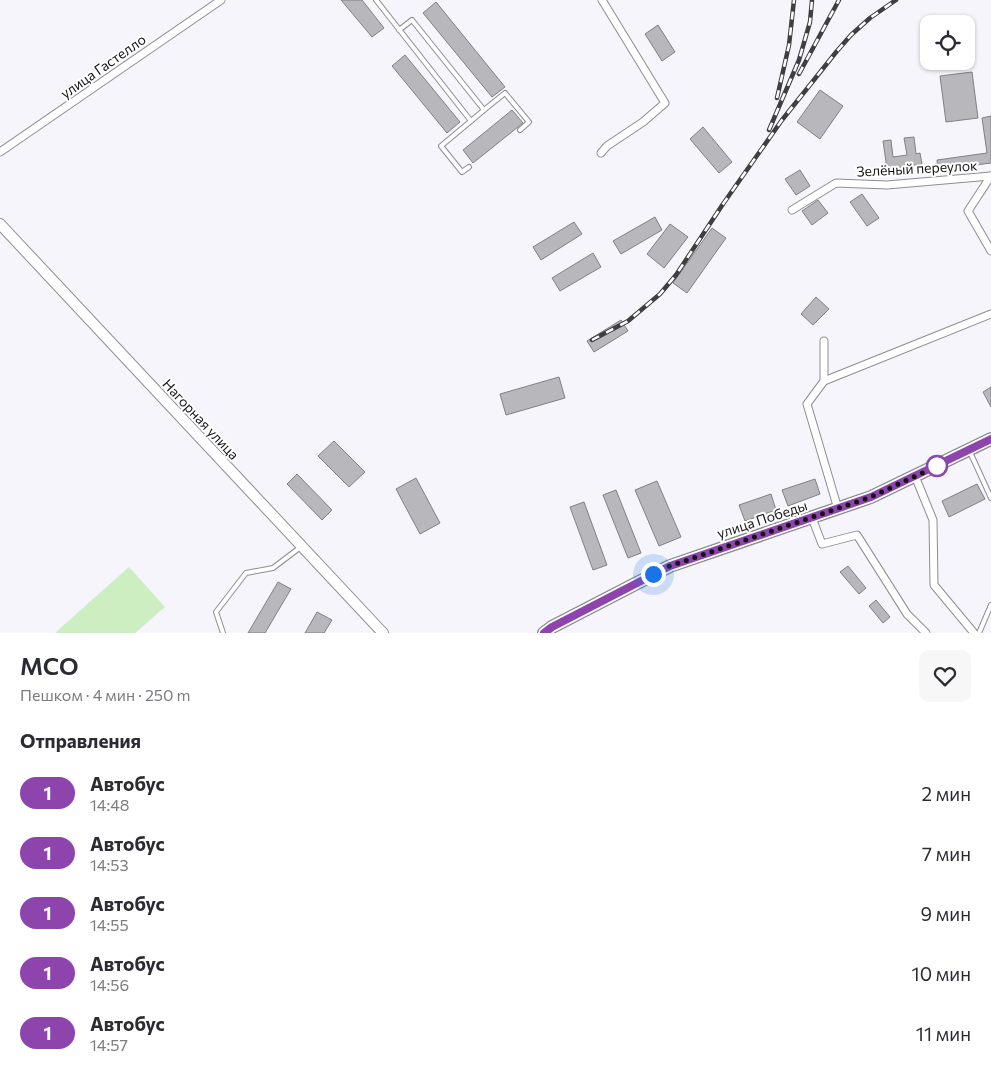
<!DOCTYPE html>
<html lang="ru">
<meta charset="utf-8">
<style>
:root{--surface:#fff;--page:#f7f7f7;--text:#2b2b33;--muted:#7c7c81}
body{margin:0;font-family:Commissioner,sans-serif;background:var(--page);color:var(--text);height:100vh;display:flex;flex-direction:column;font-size:19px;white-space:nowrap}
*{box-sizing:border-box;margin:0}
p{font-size:16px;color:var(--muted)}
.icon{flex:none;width:28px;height:28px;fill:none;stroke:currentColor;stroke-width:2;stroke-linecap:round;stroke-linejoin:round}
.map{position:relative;height:633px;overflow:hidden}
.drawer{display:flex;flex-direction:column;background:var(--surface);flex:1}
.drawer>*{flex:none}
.badge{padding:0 10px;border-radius:16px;font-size:18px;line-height:32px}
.fabs{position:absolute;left:920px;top:15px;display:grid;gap:10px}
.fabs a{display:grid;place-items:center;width:55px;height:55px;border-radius:10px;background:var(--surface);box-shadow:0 1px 4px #0004;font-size:25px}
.you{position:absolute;width:25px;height:25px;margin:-12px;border:4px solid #fff;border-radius:50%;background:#1a73e8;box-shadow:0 0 0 8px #1a73e833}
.map>.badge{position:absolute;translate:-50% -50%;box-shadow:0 0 0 2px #fff}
h2{padding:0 20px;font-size:19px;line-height:45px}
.round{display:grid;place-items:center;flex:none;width:52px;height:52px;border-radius:10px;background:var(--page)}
.head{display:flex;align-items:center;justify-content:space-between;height:85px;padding:0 20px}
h1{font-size:24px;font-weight:600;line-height:38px}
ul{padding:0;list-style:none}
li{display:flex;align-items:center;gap:15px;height:60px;padding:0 20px}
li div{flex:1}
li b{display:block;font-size:19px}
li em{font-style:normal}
li .badge{min-width:55px;font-weight:700;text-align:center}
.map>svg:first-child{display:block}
</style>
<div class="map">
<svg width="991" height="633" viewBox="0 0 991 633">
<rect width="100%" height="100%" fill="#f5f5fb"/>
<!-- green -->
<polygon fill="#cceec0" points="129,567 165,607 135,633 57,633 56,632"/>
<!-- building -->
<g fill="#b8b7bc" stroke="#818085">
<polygon points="341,0 362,0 384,28 372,37"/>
<polygon points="436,2 505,87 492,97 423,13"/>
<polygon points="658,25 675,52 662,61 645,34"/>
<polygon points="405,55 460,122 447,133 392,66"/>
<polygon points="972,72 978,118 946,122 940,76"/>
<polygon points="820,90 843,106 820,139 797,122"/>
<polygon points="512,110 523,123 473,163 463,150"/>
<polygon points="991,116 991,163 938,170 937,160 987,153 982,118"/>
<polygon points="703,127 732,162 719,173 690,139"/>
<polygon points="914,137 916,154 920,153 922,164 887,169 883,141 891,140 893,157 907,155 904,138"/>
<polygon points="800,170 810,186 796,195 785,179"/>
<polygon points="862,194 879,218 867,226 850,202"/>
<polygon points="818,200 828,213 812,225 802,211"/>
<polygon points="655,217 662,230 621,254 613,241"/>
<polygon points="574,222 582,234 541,260 533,247"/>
<polygon points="670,224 688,237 664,268 647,254"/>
<polygon points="712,228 726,238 687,293 673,283"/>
<polygon points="593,253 601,267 560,291 552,278"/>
<polygon points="816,297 829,309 813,325 801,314"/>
<polygon points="621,320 628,331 594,352 587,341"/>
<polygon points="559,377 565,398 506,415 500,394"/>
<polygon points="991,387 991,407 983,392"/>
<polygon points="334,441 365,472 349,487 318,456"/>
<polygon points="297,474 332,510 322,520 287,484"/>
<polygon points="416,478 440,523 420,534 396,489"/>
<polygon points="815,479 820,494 788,506 782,490"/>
<polygon points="657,481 681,537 659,546 635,490"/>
<polygon points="977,484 985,499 949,517 942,501"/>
<polygon points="616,490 641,553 628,558 603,495"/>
<polygon points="771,494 776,510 745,521 739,505"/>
<polygon points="584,502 607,565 593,570 570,507"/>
<polygon points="848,566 866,588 859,594 840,572"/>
<polygon points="278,582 291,589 265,633 248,633"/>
<polygon points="876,600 890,617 883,623 869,606"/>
<polygon points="317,612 332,620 324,633 305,633"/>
</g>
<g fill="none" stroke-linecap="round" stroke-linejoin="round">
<defs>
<g id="lane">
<polyline points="376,0 471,121 484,110 412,20 399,30"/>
<polyline points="484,110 505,93 529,122 520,130"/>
<polyline points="469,167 462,172 441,146 471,121"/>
<polyline points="970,452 991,498"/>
<polyline points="223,633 216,612 246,573 273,568 302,546"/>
<polyline points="979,633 991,605"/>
</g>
<g id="street">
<polyline points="0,152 221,0"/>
<polyline points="601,153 607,146 643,122 665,103 602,0"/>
<polyline points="991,176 968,211 991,251"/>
<polyline points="792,210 836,183 887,185 991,176"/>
<polyline points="824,341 824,381 807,404 838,509"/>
<polyline points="824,381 991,314"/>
<polyline points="915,476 933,520 934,585 974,633"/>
<polyline points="812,518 822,544 857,535 907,614 926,633"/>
</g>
<polyline id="secondary" points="0,224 383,633"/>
<polyline id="primary" points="544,633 552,627 670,566 871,497 991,439"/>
</defs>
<!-- lane casing -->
<use href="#lane" stroke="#8d8e93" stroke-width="6"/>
<!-- street casing -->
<use href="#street" stroke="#8d8e93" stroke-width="9"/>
<!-- secondary casing -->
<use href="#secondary" stroke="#8d8e93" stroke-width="12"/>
<!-- primary casing -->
<use href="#primary" stroke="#8d8e93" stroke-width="14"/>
<!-- lane -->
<use href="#lane" stroke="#fff" stroke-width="4"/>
<!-- street -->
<use href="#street" stroke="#fff" stroke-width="7"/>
<!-- secondary -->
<use href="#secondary" stroke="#fff" stroke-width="10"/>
<!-- primary -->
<use href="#primary" stroke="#fff" stroke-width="11"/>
<defs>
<g id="rail">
<polyline points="799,74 839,0"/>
<polyline points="777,98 789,45 794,0"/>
<polyline points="769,130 799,60 810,22 812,0"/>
<polyline points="592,340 628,321 660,294 676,275 723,204 782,120 837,51 851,35 870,18 896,0"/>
</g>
</defs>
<!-- rail casing -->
<use href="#rail" stroke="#3f3f41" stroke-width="4.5"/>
<!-- rail -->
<use href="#rail" stroke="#fff" stroke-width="2.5" stroke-dasharray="8" stroke-linecap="butt"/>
</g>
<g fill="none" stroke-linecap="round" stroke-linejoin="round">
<defs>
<polyline id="line" points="544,633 552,627 670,566 871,497 991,439"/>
</defs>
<!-- line casing -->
<use href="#line" stroke="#fff" stroke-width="11"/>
<!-- line -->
<use href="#line" stroke="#8e44ad" stroke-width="8"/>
<!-- walk -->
<polyline stroke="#151517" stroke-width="5" stroke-dasharray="0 9" points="653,574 670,566 871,497 937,466"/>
</g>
<!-- markers -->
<circle fill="#fff" stroke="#8e44ad" stroke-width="2.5" cx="937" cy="466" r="10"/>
<g text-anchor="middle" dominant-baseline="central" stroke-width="4" stroke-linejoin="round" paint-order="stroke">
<!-- street labels -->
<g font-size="14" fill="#151517" stroke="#fff">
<text transform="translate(103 66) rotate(-35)">улица Гастелло</text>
<text transform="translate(917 168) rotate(-3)">Зелёный переулок</text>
<text transform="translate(201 419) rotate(47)">Нагорная улица</text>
<text transform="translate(762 519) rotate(-18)">улица Победы</text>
</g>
</g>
</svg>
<div class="fabs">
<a><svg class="icon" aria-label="locate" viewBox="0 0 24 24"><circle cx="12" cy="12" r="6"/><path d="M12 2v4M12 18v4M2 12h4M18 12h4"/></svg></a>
</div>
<div class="you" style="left:653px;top:574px"></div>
</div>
<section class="drawer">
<div class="head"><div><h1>МСО</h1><p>Пешком · 4 мин · 250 m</p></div><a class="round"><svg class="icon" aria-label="heart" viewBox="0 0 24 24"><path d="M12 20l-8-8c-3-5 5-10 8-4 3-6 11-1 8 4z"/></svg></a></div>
<h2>Отправления</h2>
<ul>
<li><span class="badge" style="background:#8e44ad;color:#fff">1</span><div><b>Автобус</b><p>14:48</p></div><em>2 мин</em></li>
<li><span class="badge" style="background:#8e44ad;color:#fff">1</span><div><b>Автобус</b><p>14:53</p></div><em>7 мин</em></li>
<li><span class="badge" style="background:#8e44ad;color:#fff">1</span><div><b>Автобус</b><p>14:55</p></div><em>9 мин</em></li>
<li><span class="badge" style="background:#8e44ad;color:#fff">1</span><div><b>Автобус</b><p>14:56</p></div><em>10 мин</em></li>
<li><span class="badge" style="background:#8e44ad;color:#fff">1</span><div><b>Автобус</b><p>14:57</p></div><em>11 мин</em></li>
</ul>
</section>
